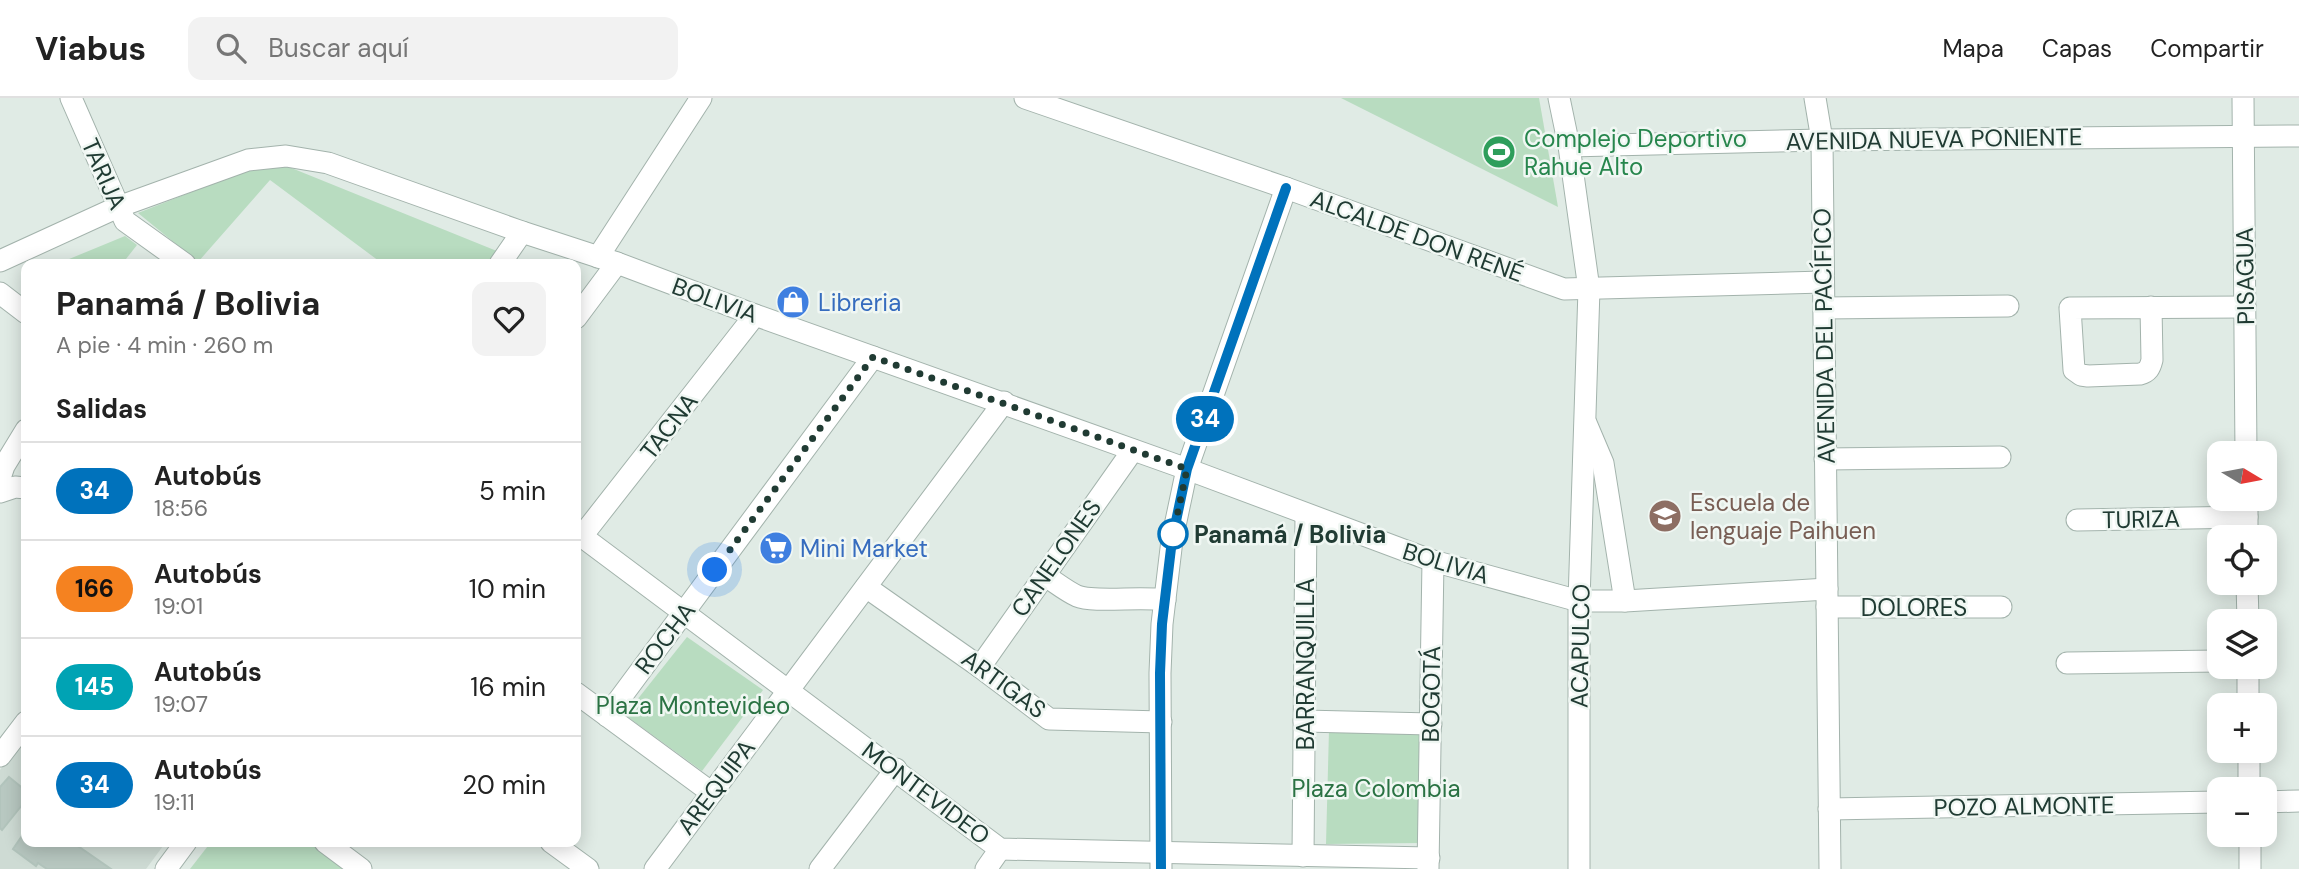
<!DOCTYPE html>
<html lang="es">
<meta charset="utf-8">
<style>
:root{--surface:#fff;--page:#f2f2f2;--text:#222;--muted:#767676;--line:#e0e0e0}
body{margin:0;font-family:"DM Sans",sans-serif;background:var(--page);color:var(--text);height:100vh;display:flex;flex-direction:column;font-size:26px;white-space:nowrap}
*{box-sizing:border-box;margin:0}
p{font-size:23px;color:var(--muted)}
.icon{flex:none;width:38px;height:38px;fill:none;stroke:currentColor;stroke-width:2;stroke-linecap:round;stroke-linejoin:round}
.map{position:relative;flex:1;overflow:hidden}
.details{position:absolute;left:21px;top:161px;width:560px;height:588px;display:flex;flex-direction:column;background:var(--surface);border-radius:14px;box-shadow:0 4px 18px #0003}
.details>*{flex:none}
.badge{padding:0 14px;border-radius:23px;font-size:24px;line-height:46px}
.needle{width:46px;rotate:100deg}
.fabs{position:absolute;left:2207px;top:343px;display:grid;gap:14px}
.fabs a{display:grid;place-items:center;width:70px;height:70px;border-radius:14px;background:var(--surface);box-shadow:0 4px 18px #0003;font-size:35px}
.you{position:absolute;width:35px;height:35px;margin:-18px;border:5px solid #fff;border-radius:50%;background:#1a73e8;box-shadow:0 0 0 10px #1a73e833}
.map>.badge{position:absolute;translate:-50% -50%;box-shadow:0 0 0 4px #fff}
h2{padding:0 35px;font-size:26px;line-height:63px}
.round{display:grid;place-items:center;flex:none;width:74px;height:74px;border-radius:14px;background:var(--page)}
.headline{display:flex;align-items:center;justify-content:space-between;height:119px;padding:0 35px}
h1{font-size:33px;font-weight:700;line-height:52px}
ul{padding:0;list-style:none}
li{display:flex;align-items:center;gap:21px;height:98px;padding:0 35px;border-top:2px solid var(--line)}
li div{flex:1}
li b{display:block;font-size:26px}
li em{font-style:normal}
li .badge{min-width:77px;font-weight:700;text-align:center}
header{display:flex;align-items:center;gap:42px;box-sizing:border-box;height:98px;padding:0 35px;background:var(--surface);border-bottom:2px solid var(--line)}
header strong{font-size:33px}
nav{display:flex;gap:38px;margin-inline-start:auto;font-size:24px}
.search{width:490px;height:63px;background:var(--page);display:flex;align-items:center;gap:18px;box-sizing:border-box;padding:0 24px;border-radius:14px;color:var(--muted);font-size:26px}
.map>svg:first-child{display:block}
</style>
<header>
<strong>Viabus</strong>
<div class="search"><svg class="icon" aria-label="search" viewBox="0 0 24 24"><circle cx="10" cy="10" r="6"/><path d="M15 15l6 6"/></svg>Buscar aquí</div>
<nav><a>Mapa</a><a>Capas</a><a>Compartir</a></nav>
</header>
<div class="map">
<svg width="2299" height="771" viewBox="0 0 2299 771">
<rect width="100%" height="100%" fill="#e0ebe5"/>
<!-- built -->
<polygon fill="#cedbd4" points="26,636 26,744 166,744 146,771 0,771 0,672"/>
<!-- green -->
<g fill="#b8dcc0">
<polygon points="1341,0 1539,0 1558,109"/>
<polygon points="284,67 529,166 383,166 270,82 198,164 138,115 250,71"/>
<polygon points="125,138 137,147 122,166 57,166"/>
<polygon points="687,539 763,592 702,673 625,617"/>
<polygon points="1329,632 1426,636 1422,745 1326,746"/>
<polygon points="211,744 314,744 347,769 346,771 190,771"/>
</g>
<!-- building -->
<g fill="#b8c8c1" stroke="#b2c4bc" stroke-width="2">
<polygon points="9,679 26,693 26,702 2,732 0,730 0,689"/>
<polygon points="26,732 26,744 72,744 111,771 47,771 38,765 36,768 13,751"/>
</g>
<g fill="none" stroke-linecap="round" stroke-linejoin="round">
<defs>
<g id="minor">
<polyline points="71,0 125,123 185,166"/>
<polyline points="1025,0 1286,90 1564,191 1823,184"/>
<polyline points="1815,0 1822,42"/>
<polyline points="2243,0 2246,355"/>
<polyline points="500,166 522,134"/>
<polyline points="0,195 26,215"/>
<path d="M2151,209L2152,262C2150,270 2148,274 2140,276L2088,278L2081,277L2074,272L2070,210L2245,209"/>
<polyline points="1824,210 2008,208"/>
<polyline points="1586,325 1603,365 1625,503"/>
<polyline points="1825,361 2000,359"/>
<polyline points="0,380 4,368 26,332"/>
<polyline points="0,394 15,389 26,390"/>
<polyline points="2247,401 2247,439"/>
<polyline points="2077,422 2247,419"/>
<polyline points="576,434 1000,751 1429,760"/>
<polyline points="582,438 755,217"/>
<path d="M1044,477C1055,484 1066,493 1077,498C1094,505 1141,498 1165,502"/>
<polyline points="2247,485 2248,523"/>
<polyline points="866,489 980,569 1049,621 1161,624"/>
<polyline points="1827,509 2001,509"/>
<polyline points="2067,565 2219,563"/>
<polyline points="980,569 1133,352"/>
<polyline points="2248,569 2248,607"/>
<polyline points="576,595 712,695"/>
<polyline points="607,618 873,259"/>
<polyline points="1304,623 1431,626"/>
<polyline points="2249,653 2249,691"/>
<polyline points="0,658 26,624"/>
<polyline points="2264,704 2299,703"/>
<polyline points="1829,711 2219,704"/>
<polyline points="2250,737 2250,771"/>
<polyline points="325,744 361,771"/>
<polyline points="551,744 588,771"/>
<polyline points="1303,758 1306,417"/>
<polyline points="655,771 1004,304"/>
<polyline points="820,771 896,671"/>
<polyline points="986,771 1000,751"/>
<polyline points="1161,771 1160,575 1162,526 1172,442 1187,371 1286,90"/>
<polyline points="1428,771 1433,463"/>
<polyline points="1579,771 1579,503"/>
</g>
<g id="tertiary">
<polyline points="1559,0 1569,48 1589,191 1579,503"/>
<polyline points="1822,42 1830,771"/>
<polyline points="1569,48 1822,42 2299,38"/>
<polyline points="598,159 701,0"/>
<polyline points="0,163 118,109 248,62 286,58 328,65 522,134 617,165 755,217 1187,371 1433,463 1579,503 1625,503 1827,491"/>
<polyline points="576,220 617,165"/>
<polyline points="166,771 186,744"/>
</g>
</defs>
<!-- minor casing -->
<use href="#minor" stroke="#a3b3ac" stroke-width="23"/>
<!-- tertiary casing -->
<use href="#tertiary" stroke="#a3b3ac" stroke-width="23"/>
<!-- minor -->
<use href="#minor" stroke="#fff" stroke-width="21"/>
<!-- tertiary -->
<use href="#tertiary" stroke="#fff" stroke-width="21"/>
</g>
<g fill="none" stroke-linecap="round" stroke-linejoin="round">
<defs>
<polyline id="line" points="1161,771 1160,575 1162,526 1172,442 1187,371 1286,90"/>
</defs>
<!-- line casing -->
<use href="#line" stroke="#fff" stroke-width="16"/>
<!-- line -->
<use href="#line" stroke="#0072bc" stroke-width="10"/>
<!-- walk -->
<polyline stroke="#203b33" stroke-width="7" stroke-dasharray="0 12.6" points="715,472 873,259 1187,371 1172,442 1173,436"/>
</g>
<!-- icons -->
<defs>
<symbol id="stadium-disc" viewBox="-11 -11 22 22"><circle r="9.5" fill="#2e9e5b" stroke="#f0f7f3"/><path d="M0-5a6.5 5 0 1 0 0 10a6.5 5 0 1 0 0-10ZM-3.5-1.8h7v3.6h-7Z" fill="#fff"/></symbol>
<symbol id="shop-disc" viewBox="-11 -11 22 22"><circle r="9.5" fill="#3f7fe0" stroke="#f0f7f3"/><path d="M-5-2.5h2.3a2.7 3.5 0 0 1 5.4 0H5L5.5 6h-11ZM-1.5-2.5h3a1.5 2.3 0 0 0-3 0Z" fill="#fff"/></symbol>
<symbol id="school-disc" viewBox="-11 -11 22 22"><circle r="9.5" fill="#8d6e63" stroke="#f0f7f3"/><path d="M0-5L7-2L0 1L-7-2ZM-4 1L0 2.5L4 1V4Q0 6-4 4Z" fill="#fff"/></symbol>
<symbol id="supermarket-disc" viewBox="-11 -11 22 22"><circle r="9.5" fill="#3f7fe0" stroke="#f0f7f3"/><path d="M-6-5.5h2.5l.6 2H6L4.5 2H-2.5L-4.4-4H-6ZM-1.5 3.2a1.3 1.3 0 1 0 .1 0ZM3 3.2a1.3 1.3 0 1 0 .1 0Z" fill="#fff"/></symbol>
</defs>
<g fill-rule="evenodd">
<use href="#stadium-disc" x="1480" y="35" width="38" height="38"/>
<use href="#shop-disc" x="774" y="185" width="38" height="38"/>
<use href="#school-disc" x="1646" y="399" width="38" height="38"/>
<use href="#supermarket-disc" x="757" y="431" width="38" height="38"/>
</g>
<!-- markers -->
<circle fill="#fff" stroke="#0072bc" stroke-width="3.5" cx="1173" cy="436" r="14"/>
<g text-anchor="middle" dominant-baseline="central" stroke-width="5" stroke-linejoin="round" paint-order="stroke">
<!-- leisure labels -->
<g font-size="24" fill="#27864d" stroke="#f0f7f3" text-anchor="start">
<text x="1524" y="40">Complejo Deportivo<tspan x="1524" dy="28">Rahue Alto</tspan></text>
</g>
<!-- street labels -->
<g font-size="24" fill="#203b33" stroke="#f0f7f3">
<text transform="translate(1934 41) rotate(-1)">AVENIDA NUEVA PONIENTE</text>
<text transform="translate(104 76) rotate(66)">TARIJA</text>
<text transform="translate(1417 138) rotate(20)">ALCALDE DON RENÉ</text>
<text transform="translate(2245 178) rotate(-91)">PISAGUA</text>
<text transform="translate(715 202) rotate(20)">BOLIVIA</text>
<text transform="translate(1824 238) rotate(-91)">AVENIDA DEL PACÍFICO</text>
<text transform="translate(669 328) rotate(-52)">TACNA</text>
<text transform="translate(2141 421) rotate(-1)">TURIZA</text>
<text transform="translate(1056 460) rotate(-55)">CANELONES</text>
<text transform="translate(1446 465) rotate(17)">BOLIVIA</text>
<text x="1914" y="509">DOLORES</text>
<text transform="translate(665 540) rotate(-53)">ROCHA</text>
<text transform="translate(1580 548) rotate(-89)">ACAPULCO</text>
<text transform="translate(1305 566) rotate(-90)">BARRANQUILLA</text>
<text transform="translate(1004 586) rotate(36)">ARTIGAS</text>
<text transform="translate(1431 596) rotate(-89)">BOGOTÁ</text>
<text transform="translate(716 689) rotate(-53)">AREQUIPA</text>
<text transform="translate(926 695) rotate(37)">MONTEVIDEO</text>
<text transform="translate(2024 708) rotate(-1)">POZO ALMONTE</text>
</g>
<!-- shop labels -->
<g font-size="24" fill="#366cbe" stroke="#f0f7f3" text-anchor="start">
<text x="818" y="204">Libreria</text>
<text x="800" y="450">Mini Market</text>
</g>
<!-- education labels -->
<g font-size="24" fill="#785e54" stroke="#f0f7f3" text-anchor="start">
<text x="1690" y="404">Escuela de<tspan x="1690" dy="28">lenguaje Paihuen</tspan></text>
</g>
<!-- stop labels -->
<g font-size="24" font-weight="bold" fill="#203b33" stroke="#f0f7f3" text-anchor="start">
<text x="1194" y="436">Panamá / Bolivia</text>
</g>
<!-- park labels -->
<g font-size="24" fill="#2a7243" stroke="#f0f7f3">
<text x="693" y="607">Plaza Montevideo</text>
<text x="1376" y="690">Plaza Colombia</text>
</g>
</g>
</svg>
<div class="fabs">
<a><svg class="needle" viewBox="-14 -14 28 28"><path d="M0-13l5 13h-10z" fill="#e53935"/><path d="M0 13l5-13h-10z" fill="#767676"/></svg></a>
<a><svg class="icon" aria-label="locate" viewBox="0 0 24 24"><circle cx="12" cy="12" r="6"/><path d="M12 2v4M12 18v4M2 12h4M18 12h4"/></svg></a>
<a><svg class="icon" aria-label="layers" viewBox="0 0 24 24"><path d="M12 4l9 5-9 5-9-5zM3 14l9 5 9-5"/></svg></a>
<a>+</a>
<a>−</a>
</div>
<div class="you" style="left:715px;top:472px"></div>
<b class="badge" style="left:1205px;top:321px;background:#0072bc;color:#fff">34</b>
<section class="details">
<div class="headline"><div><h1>Panamá / Bolivia</h1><p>A pie · 4 min · 260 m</p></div><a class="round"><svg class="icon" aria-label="heart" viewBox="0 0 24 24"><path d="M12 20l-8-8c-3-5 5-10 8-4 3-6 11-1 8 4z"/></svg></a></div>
<h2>Salidas</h2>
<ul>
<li><span class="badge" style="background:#0072bc;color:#fff">34</span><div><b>Autobús</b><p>18:56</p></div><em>5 min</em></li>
<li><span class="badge" style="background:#f58220;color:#111">166</span><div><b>Autobús</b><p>19:01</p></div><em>10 min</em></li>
<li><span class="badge" style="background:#00a3b4;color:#fff">145</span><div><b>Autobús</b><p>19:07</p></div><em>16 min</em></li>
<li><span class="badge" style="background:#0072bc;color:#fff">34</span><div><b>Autobús</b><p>19:11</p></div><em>20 min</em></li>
</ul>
</section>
</div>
